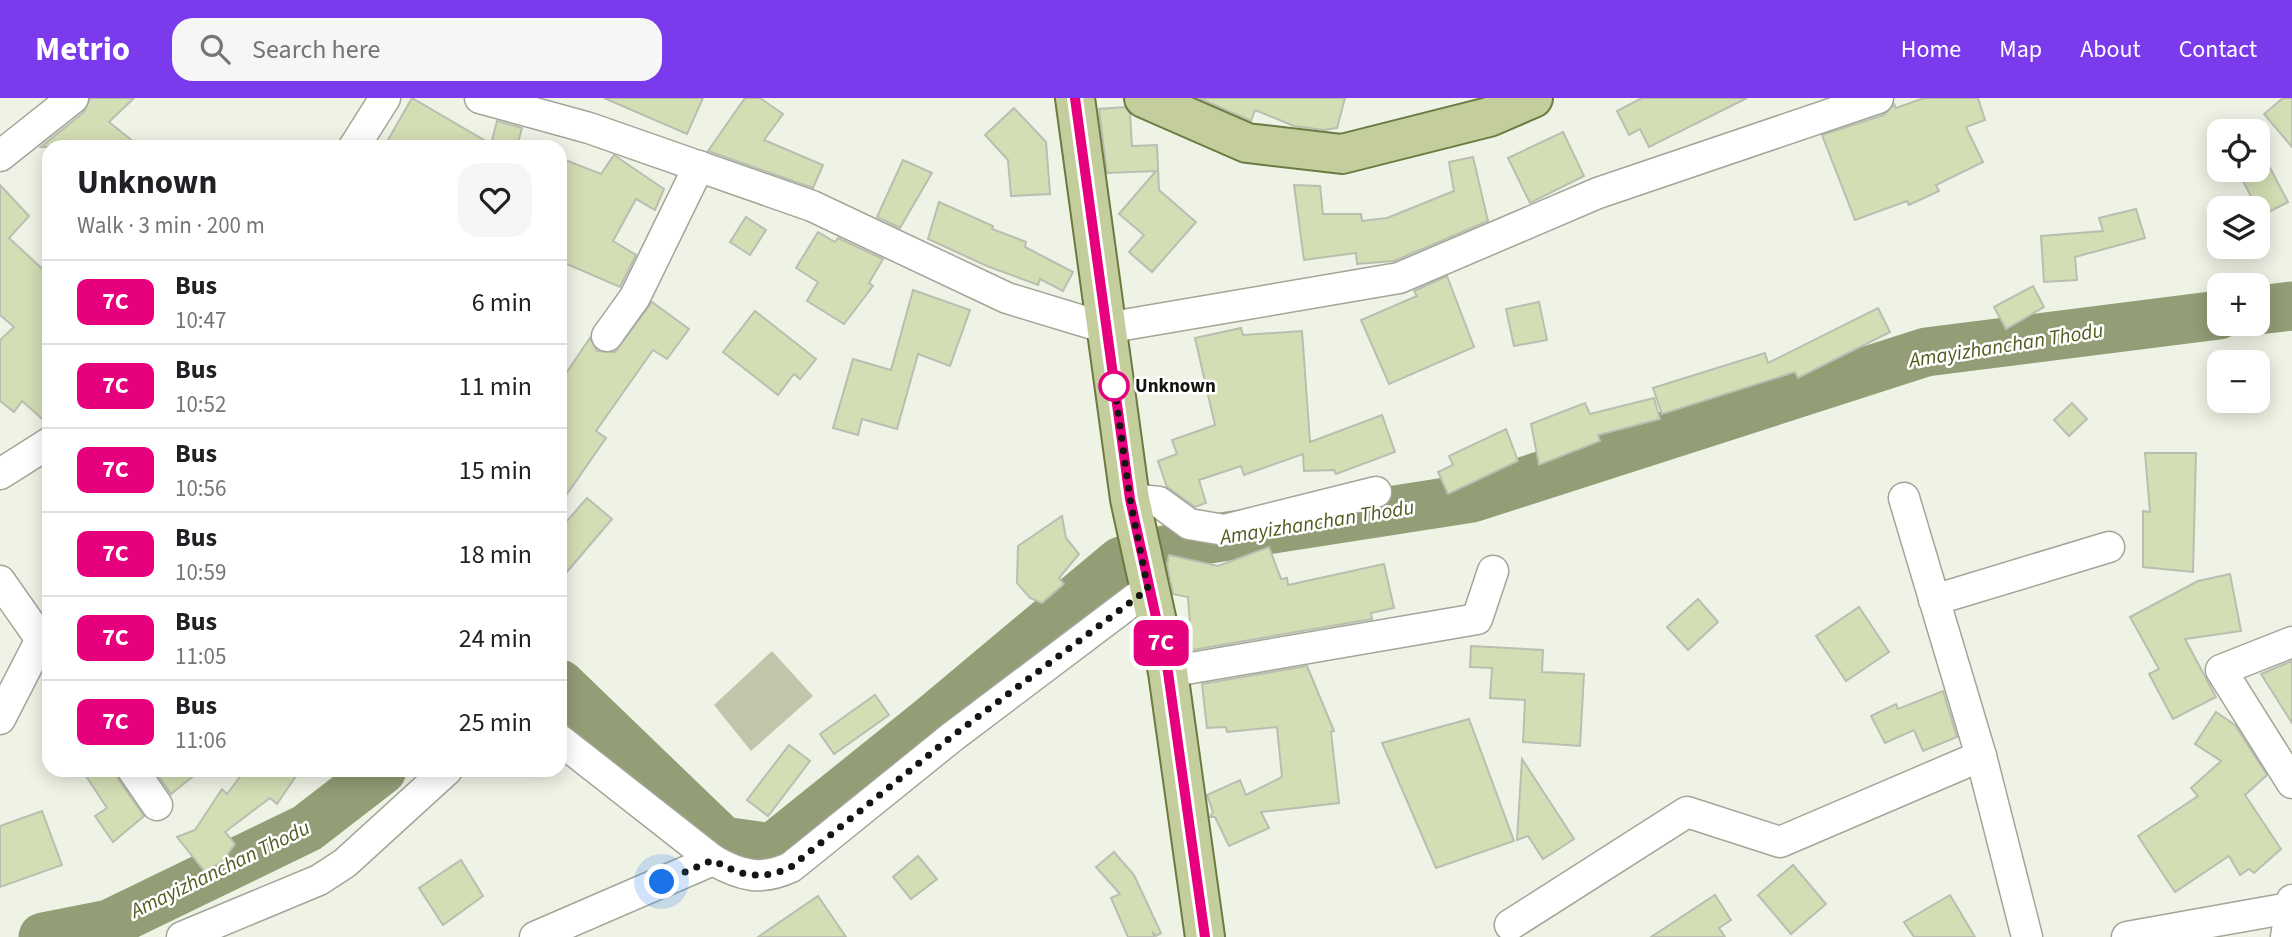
<!DOCTYPE html>
<meta charset="utf-8">
<style>
:root{--surface:#fff;--page:#f6f6f6;--text:#202124;--muted:#757577;--line:#e0e0e0;--accent:#7c3aed}
body{margin:0;font-family:"Source Sans 3",sans-serif;background:var(--page);color:var(--text);height:100vh;display:flex;flex-direction:column;font-size:26px;white-space:nowrap}
*{box-sizing:border-box;margin:0}
p{font-size:23px;color:var(--muted)}
.icon{flex:none;width:38px;height:38px;fill:none;stroke:currentColor;stroke-width:2;stroke-linecap:round;stroke-linejoin:round}
.map{position:relative;flex:1;overflow:hidden}
.drawer{position:absolute;left:42px;top:42px;width:525px;height:637px;display:flex;flex-direction:column;background:var(--surface);border-radius:21px;box-shadow:0 4px 18px #0003}
.drawer>*{flex:none}
.badge{padding:0 14px;border-radius:10px;font-size:24px;line-height:46px}
.tools{position:absolute;left:2207px;top:21px;display:grid;gap:14px}
.tools a{display:grid;place-items:center;width:63px;height:63px;border-radius:14px;background:var(--surface);box-shadow:0 4px 18px #0003;font-size:35px}
.you{position:absolute;width:35px;height:35px;margin:-18px;border:5px solid #fff;border-radius:50%;background:#1a73e8;box-shadow:0 0 0 10px #1a73e833}
.map>.badge{position:absolute;translate:-50% -50%;box-shadow:0 0 0 4px #fff}
.round{display:grid;place-items:center;flex:none;width:74px;height:74px;border-radius:21px;background:var(--page)}
.headline{display:flex;align-items:center;justify-content:space-between;height:119px;padding:0 35px}
h1{font-size:33px;font-weight:700;line-height:52px}
ul{padding:0;list-style:none}
li{display:flex;align-items:center;gap:21px;height:84px;padding:0 35px;border-top:2px solid var(--line)}
li div{flex:1}
li b{display:block;font-size:26px}
li em{font-style:normal}
li .badge{min-width:77px;font-weight:700;text-align:center}
header{display:flex;align-items:center;gap:42px;box-sizing:border-box;height:98px;padding:0 35px;background:var(--accent);color:#fff}
header strong{font-size:33px}
nav{display:flex;gap:38px;margin-inline-start:auto;font-size:24px}
.search{width:490px;height:63px;background:var(--page);display:flex;align-items:center;gap:18px;box-sizing:border-box;padding:0 24px;border-radius:21px;color:var(--muted);font-size:26px}
.map>svg:first-child{display:block}
</style>
<header>
<strong>Metrio</strong>
<div class="search"><svg class="icon" aria-label="search" viewBox="0 0 24 24"><circle cx="10" cy="10" r="6"/><path d="M15 15l6 6"/></svg>Search here</div>
<nav><a>Home</a><a>Map</a><a>About</a><a>Contact</a></nav>
</header>
<div class="map">
<svg width="2292" height="839" viewBox="0 0 2292 839">
<rect width="100%" height="100%" fill="#eff3e5"/>
<!-- green -->
<polygon fill="#bfc6aa" points="772,553 813,598 751,653 714,607"/>
<g fill="none" stroke-linecap="round" stroke-linejoin="round">
<!-- river -->
<g stroke="#939d76" stroke-width="49">
<polyline points="2258,212 2292,208"/>
<polyline points="560,586 723,743 772,750 931,622 1121,463 1209,441 1472,400 1926,254 2219,217"/>
<polyline points="43,839 109,826 307,730 382,672"/>
</g>
</g>
<!-- building -->
<g fill="#d3deb4" stroke="#babeb0" stroke-width="2">
<polygon points="90,0 134,0 109,24 140,49 41,49 84,14"/>
<polygon points="412,0 491,46 497,23 522,30 517,49 384,49"/>
<polygon points="604,0 703,0 687,36"/>
<polygon points="745,0 760,0 783,16 764,42 823,67 813,90 708,53"/>
<polygon points="1199,0 1345,0 1337,30 1324,32 1294,28 1255,12 1251,23"/>
<polygon points="1642,0 1747,0 1649,49 1640,31 1629,37 1617,13"/>
<polygon points="1924,0 1978,0 1985,22 1966,29 1983,64 1936,87 1939,93 1909,107 1907,103 1855,122 1822,37 1884,17 1894,6 1896,10"/>
<polygon points="2283,0 2292,0 2292,49 2264,16"/>
<polygon points="1125,9 1130,16 1132,48 1157,47 1159,92 1196,124 1152,174 1129,154 1144,137 1119,116 1156,73 1107,75 1099,11"/>
<polygon points="1014,10 1046,44 1050,96 1011,98 1008,62 985,37"/>
<polygon points="1563,34 1584,78 1530,105 1508,60"/>
<polygon points="614,57 664,91 655,112 636,101 613,143 636,157 620,189 560,163 560,60 601,76"/>
<polygon points="1473,59 1488,123 1394,163 1357,166 1356,155 1304,162 1294,87 1320,88 1323,116 1361,116 1362,123 1387,120 1454,93 1449,64"/>
<polygon points="903,62 932,75 900,130 877,119"/>
<polygon points="2268,66 2288,104 2261,118 2241,79"/>
<polygon points="0,87 29,118 9,140 49,177 49,327 22,303 14,314 0,303 0,242 14,229 0,217"/>
<polygon points="939,104 993,128 992,131 1026,144 1025,149 1073,174 1063,193 1040,181 1038,187 987,168 928,141"/>
<polygon points="2136,111 2145,140 2075,159 2077,182 2044,184 2041,138 2103,133 2099,120"/>
<polygon points="746,119 766,132 750,157 730,144"/>
<polygon points="818,134 835,144 838,140 883,161 869,185 873,188 844,226 807,203 818,184 796,170"/>
<polygon points="1447,178 1474,249 1389,286 1361,222 1417,198 1414,193"/>
<polygon points="2033,188 2044,209 2006,231 1994,209"/>
<polygon points="913,192 970,212 950,268 918,256 897,331 862,321 858,337 833,330 853,261 891,272"/>
<polygon points="652,204 689,231 667,261 653,252 596,333 606,340 560,406 560,284 590,240 597,253 615,254"/>
<polygon points="1539,204 1547,242 1514,248 1506,211"/>
<polygon points="1878,210 1890,234 1798,280 1795,274 1662,316 1653,290 1765,255 1768,265"/>
<polygon points="755,213 816,261 800,281 794,276 778,297 723,254"/>
<polygon points="1241,230 1243,237 1302,233 1310,344 1382,317 1395,354 1336,376 1334,372 1304,373 1303,356 1244,377 1241,368 1199,382 1206,405 1195,409 1167,389 1158,363 1177,356 1172,342 1215,327 1195,240"/>
<polygon points="1654,300 1660,321 1598,337 1600,343 1539,367 1531,326 1585,305 1590,316"/>
<polygon points="2072,305 2087,321 2069,338 2054,322"/>
<polygon points="1506,331 1518,363 1448,396 1438,374 1453,367 1449,358"/>
<polygon points="2145,355 2196,355 2193,474 2143,469 2143,413 2150,414"/>
<polygon points="587,400 612,421 560,482 560,431"/>
<polygon points="1062,418 1066,440 1079,456 1059,480 1064,486 1042,505 1030,500 1017,485 1018,448"/>
<polygon points="1269,449 1281,481 1287,480 1288,487 1384,466 1394,510 1371,515 1372,521 1192,552 1188,499 1173,496 1167,467 1169,457 1218,468"/>
<polygon points="2230,476 2241,533 2185,541 2216,599 2173,621 2149,576 2159,571 2130,519 2198,483"/>
<polygon points="1698,501 1718,524 1688,552 1667,529"/>
<polygon points="1859,509 1889,554 1846,583 1816,538"/>
<polygon points="1471,548 1543,552 1542,574 1584,576 1580,648 1523,644 1525,602 1490,600 1492,570 1470,569"/>
<polygon points="2292,563 2292,625 2261,576"/>
<polygon points="1307,568 1334,633 1331,634 1339,705 1261,714 1269,730 1229,748 1215,719 1210,719 1213,714 1207,697 1240,682 1246,697 1282,679 1277,629 1227,634 1226,629 1207,630 1202,586"/>
<polygon points="1943,593 1957,639 1923,653 1914,632 1885,645 1871,618 1896,606 1898,611"/>
<polygon points="875,597 889,617 834,656 820,636"/>
<polygon points="2216,614 2235,627 2267,677 2245,697 2281,751 2254,775 2249,771 2240,777 2229,758 2175,794 2138,738 2198,698 2191,690 2221,663 2195,646"/>
<polygon points="1469,621 1514,743 1436,770 1382,645"/>
<polygon points="789,647 810,663 768,718 747,702"/>
<polygon points="1522,661 1574,741 1543,761 1528,738 1517,742"/>
<polygon points="82,672 116,672 119,682 144,718 113,744 95,718 107,710"/>
<polygon points="154,672 201,672 171,696"/>
<polygon points="245,672 300,672 277,706 270,700 225,734 235,746 223,763 205,774 177,739 195,732 222,691 227,696"/>
<polygon points="42,713 62,767 0,789 0,728"/>
<polygon points="1114,754 1134,777 1161,835 1156,838 1153,835 1154,839 1128,839 1111,800 1120,796 1096,769"/>
<polygon points="918,758 937,781 911,801 893,779"/>
<polygon points="461,762 483,798 443,827 419,790"/>
<polygon points="1793,767 1826,806 1791,836 1758,797"/>
<polygon points="1715,797 1731,822 1719,830 1725,839 1651,839"/>
<polygon points="1950,797 1975,839 1914,839 1904,824"/>
<polygon points="818,798 846,839 758,839"/>
</g>
<g fill="none" stroke-linecap="round" stroke-linejoin="round">
<defs>
<g id="minor">
<polyline points="480,0 589,30 812,108 1007,200 1106,230 1399,180 1598,95 1878,0"/>
<polyline points="354,49 385,0"/>
<polyline points="0,58 73,0"/>
<polyline points="607,238 635,199 699,68"/>
<polyline points="0,376 49,345"/>
<polyline points="1904,400 1981,658"/>
<polyline points="1130,401 1159,404 1189,426 1224,432 1376,394"/>
<polyline points="0,483 49,553"/>
<polyline points="1934,502 2109,449"/>
<polyline points="2292,544 2221,572 2292,685"/>
<polyline points="1168,574 1477,521 1493,473"/>
<polyline points="0,621 41,541"/>
<path d="M560,642L713,762C741,778 761,783 791,769L952,639L1148,491"/>
<polyline points="133,672 157,707"/>
<polyline points="1510,827 1687,714 1780,744 1981,658 2027,839"/>
<polyline points="182,839 319,782 345,765 447,672"/>
<polyline points="535,839 713,762"/>
<polyline points="2127,839 2289,810"/>
<polyline points="2286,839 2292,802"/>
</g>
<g id="major">
<polyline points="1075,0 1130,401 1168,574 1205,839"/>
<polyline points="1144,0 1247,45 1342,56 1489,19 1533,0"/>
</g>
</defs>
<!-- minor casing -->
<use href="#minor" stroke="#a2a699" stroke-width="33"/>
<!-- major casing -->
<use href="#major" stroke="#6c7940" stroke-width="42"/>
<!-- minor -->
<use href="#minor" stroke="#fff" stroke-width="30"/>
<!-- major -->
<use href="#major" stroke="#c3ce9c" stroke-width="38"/>
</g>
<g fill="none" stroke-linecap="round" stroke-linejoin="round">
<defs>
<polyline id="line" points="1075,0 1130,401 1168,574 1205,839"/>
</defs>
<!-- line casing -->
<use href="#line" stroke="#fff" stroke-width="16"/>
<!-- line -->
<use href="#line" stroke="#e6007e" stroke-width="10"/>
<!-- walk -->
<path stroke="#141611" stroke-width="7" stroke-dasharray="0 12.6" d="M662,784L713,762C741,778 761,783 791,769L951,639L1148,491L1130,401L1113,278L1114,288"/>
</g>
<!-- markers -->
<circle fill="#fff" stroke="#e6007e" stroke-width="3.5" cx="1114" cy="288" r="14"/>
<g text-anchor="middle" dominant-baseline="central" stroke-width="5" stroke-linejoin="round" paint-order="stroke">
<!-- stop labels -->
<g font-size="19" font-weight="bold" fill="#141611" stroke="#fff" text-anchor="start">
<text x="1135" y="288">Unknown</text>
</g>
<!-- water labels -->
<g font-size="21" font-style="italic" fill="#515d20" stroke="#fff">
<text transform="translate(2006 247) rotate(-9)">Amayizhanchan Thodu</text>
<text transform="translate(1317 424) rotate(-9)">Amayizhanchan Thodu</text>
<text transform="translate(220 771) rotate(-26)">Amayizhanchan Thodu</text>
</g>
</g>
</svg>
<div class="tools">
<a><svg class="icon" aria-label="locate" viewBox="0 0 24 24"><circle cx="12" cy="12" r="6"/><path d="M12 2v4M12 18v4M2 12h4M18 12h4"/></svg></a>
<a><svg class="icon" aria-label="layers" viewBox="0 0 24 24"><path d="M12 4l9 5-9 5-9-5zM3 14l9 5 9-5"/></svg></a>
<a>+</a>
<a>−</a>
</div>
<div class="you" style="left:662px;top:784px"></div>
<b class="badge" style="left:1161px;top:545px;background:#e6007e;color:#fff">7C</b>
<section class="drawer">
<div class="headline"><div><h1>Unknown</h1><p>Walk · 3 min · 200 m</p></div><a class="round"><svg class="icon" aria-label="heart" viewBox="0 0 24 24"><path d="M12 20l-8-8c-3-5 5-10 8-4 3-6 11-1 8 4z"/></svg></a></div>
<ul>
<li><span class="badge" style="background:#e6007e;color:#fff">7C</span><div><b>Bus</b><p>10:47</p></div><em>6 min</em></li>
<li><span class="badge" style="background:#e6007e;color:#fff">7C</span><div><b>Bus</b><p>10:52</p></div><em>11 min</em></li>
<li><span class="badge" style="background:#e6007e;color:#fff">7C</span><div><b>Bus</b><p>10:56</p></div><em>15 min</em></li>
<li><span class="badge" style="background:#e6007e;color:#fff">7C</span><div><b>Bus</b><p>10:59</p></div><em>18 min</em></li>
<li><span class="badge" style="background:#e6007e;color:#fff">7C</span><div><b>Bus</b><p>11:05</p></div><em>24 min</em></li>
<li><span class="badge" style="background:#e6007e;color:#fff">7C</span><div><b>Bus</b><p>11:06</p></div><em>25 min</em></li>
</ul>
</section>
</div>
